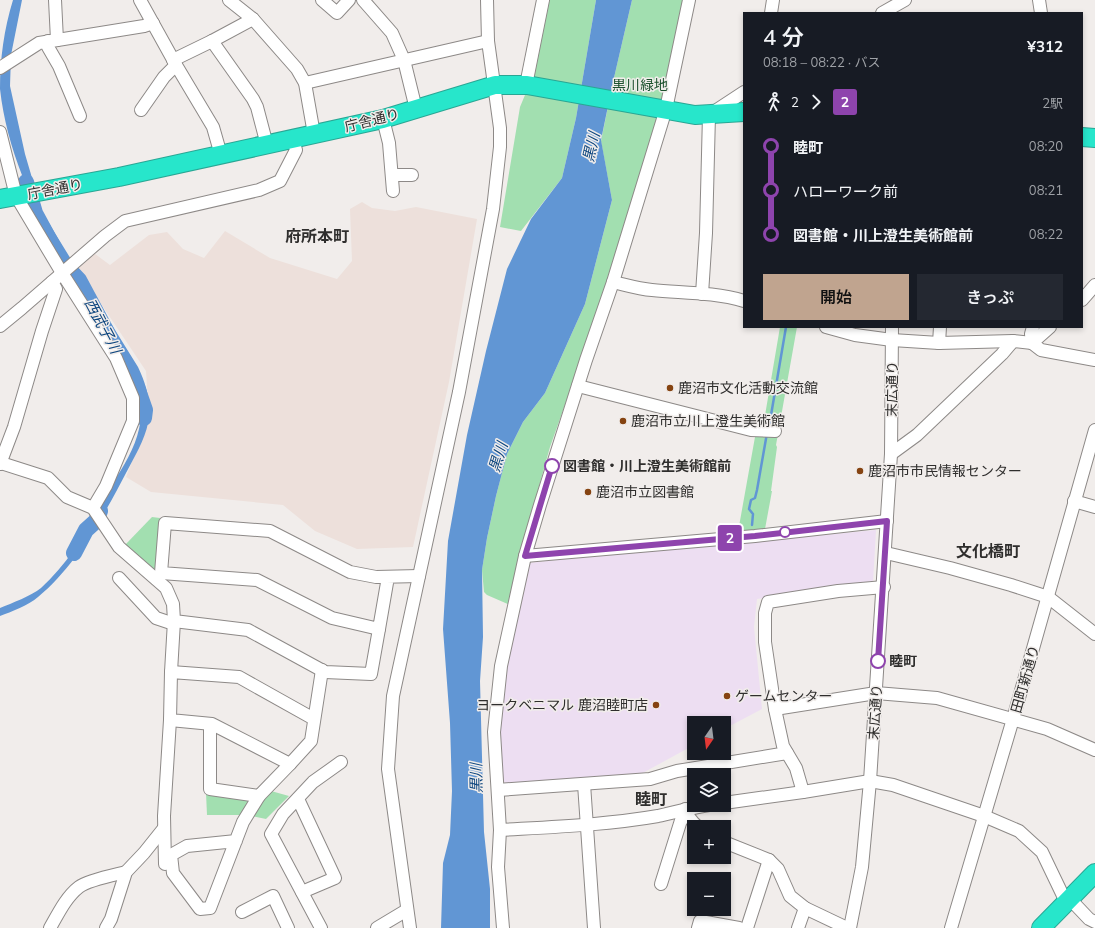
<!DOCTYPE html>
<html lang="ja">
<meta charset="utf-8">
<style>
:root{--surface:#171b24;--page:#242831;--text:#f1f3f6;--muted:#9ea1a6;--accent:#c0a48f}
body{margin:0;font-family:Mulish,"Noto Sans JP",sans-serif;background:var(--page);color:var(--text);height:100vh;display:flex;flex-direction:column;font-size:15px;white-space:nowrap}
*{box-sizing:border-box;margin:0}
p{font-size:13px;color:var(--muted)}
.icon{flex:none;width:22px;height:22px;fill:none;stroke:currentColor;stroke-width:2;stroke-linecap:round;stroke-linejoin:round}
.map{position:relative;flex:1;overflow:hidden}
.sheet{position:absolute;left:743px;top:12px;width:340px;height:316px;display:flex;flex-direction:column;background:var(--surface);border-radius:0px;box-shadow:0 2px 6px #0003}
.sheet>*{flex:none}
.badge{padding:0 8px;border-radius:3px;font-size:14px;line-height:26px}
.needle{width:26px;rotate:194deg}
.fabs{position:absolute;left:687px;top:716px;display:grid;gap:8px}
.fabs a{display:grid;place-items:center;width:44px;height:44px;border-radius:0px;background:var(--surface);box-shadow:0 2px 6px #0003;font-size:20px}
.map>.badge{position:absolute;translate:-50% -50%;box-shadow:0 0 0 2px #fff}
.legs{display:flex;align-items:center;gap:6px;height:44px;padding:0 20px;font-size:13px}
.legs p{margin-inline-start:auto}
.headline{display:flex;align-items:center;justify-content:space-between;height:68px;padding:0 20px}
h1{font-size:22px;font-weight:600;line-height:30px}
.action{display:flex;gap:8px;margin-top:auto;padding:8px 20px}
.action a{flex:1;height:46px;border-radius:0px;background:var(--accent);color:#111;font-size:16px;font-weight:600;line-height:46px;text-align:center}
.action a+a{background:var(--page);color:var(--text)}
ul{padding:0 20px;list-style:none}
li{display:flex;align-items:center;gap:14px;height:44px;font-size:15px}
li i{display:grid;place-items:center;width:6px;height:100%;margin:0 5px;background:currentColor}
li i::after{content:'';width:10px;height:10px;margin:-5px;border:3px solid;border-radius:50%;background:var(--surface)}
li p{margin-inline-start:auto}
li:first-child i{background:linear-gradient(#0000 50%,currentColor 0)}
li:last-child i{background:linear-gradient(currentColor 50%,#0000 0)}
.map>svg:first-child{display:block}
</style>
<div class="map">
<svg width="1095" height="928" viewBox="0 0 1095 928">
<rect width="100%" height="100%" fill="#f1edeb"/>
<!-- commercial -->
<polygon fill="#eddef2" points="876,530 873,582 757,599 754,627 762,709 724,729 724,723 694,723 694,745 639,775 507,784 498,778 496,725 527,563"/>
<!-- built -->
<polygon fill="#ede0db" points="362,202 372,208 395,211 416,207 477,219 449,382 413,547 357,549 315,531 283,505 151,492 126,477 149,417 146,371 73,262 87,248 110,265 149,235 167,232 183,249 204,258 225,231 270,258 337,279 352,261 350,209"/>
<!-- green -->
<g fill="#a2dfb0">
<polygon points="548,0 596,0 576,118 562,178 521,231 500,227 520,107 525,95 529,76"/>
<polygon points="632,0 686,0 670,75 623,241 550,447 519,558 510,605 487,595 484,592 482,570 487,538 496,496 507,454 523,422 545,393 585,304 612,200 601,141 613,82"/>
<polygon points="780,327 797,327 776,445 777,447 771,491 772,491 765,529 738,532 755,437 762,433"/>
<polygon points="152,517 160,518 159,540 156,574 125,545"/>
<polygon points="271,791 289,796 266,819 251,816"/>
<polygon points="206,793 245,795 250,803 243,815 207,815"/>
</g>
<!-- water -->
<g fill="#6196d4">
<path d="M13,0H22L11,55L10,86L25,154L42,212L69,256L138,367C147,386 151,401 148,423C145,439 134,458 126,473C105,514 74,568 38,597C29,605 11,612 0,616V608C12,603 31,596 41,588C73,559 93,520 113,483C123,467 135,448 139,429C143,412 142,393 137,377C122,356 109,333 95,311C53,243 9,171 0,89C0,59 4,29 13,0Z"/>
<polygon points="596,0 632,0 613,82 601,140 612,200 585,304 545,393 523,422 507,454 496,496 487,538 482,570 483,637 480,681 484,832 490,889 490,928 441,928 443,863 450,835 452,791 450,723 443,629 448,541 467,435 486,351 507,269 531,219 562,178 576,118"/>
</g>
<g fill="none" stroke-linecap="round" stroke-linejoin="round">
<!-- stream -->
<g stroke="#6196d4" stroke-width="2.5">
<polyline points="769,427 786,327"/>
<polyline points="752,525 753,514 749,509 751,500 755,498 757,490 767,433"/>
</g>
<!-- river -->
<g stroke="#6196d4" stroke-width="16">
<polyline points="26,182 35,213 61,261 79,280 138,390 145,410 144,418"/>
<polyline points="74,553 86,530 96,521 100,511"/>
</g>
<defs>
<g id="minor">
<polyline points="55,0 57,40"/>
<polyline points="140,0 176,65 213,127 221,155"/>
<polyline points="229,0 253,19 297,69 305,83 314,134"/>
<polyline points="322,0 337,13 349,0"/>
<polyline points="363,0 392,33 404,60 416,109"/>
<path d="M689,0L666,109L613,282L586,360L540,505L525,556L501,666L494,732L500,830C552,827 606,825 658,816C675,812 691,808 709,805"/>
<polyline points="1039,0 1041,13"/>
<polyline points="771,13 773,0"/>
<polyline points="882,13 905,0"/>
<polyline points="48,41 48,47 59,66 80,116"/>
<polyline points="212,41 253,99 257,107 267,145"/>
<polyline points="173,60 212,41 253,19"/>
<polyline points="0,68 39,43 144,26 153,23"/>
<polyline points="305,83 488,41"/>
<polyline points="526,85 543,0"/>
<polyline points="141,110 164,77 176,65"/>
<polyline points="383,119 389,143 393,191"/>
<polyline points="0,132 16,196 62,273 116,358 133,398 133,421 106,486 93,508"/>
<polyline points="392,175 412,175"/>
<path d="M613,282C626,285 639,289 652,290C683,293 714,292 744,301"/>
<polyline points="702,294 706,233 709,115 744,92"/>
<polyline points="1082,300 1095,285"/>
<polyline points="0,326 22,308 105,236 125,221 259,190 280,181 296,150 293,139"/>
<polyline points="826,327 855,335 892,340 939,343 1013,341 1032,343 1041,350 1095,360"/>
<polyline points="939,343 940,327"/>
<polyline points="1032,343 1050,327"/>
<polyline points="1032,343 1031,334 1033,327"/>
<polyline points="578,386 751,430 775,431"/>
<polyline points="891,454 917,435 1002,354 1013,341"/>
<polyline points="1,463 48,478 67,497 93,508 119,547 166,588 173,604 174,621 248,630 325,672 371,674 379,629"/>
<polyline points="0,464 14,427 42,331 56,289 52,282"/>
<polyline points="1074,501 1095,507"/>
<polyline points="886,553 950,568 1011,585 1048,597 1095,634"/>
<polyline points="525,556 755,536 887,521"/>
<polyline points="388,577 379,629 332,618 257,580 161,573 165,523 270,531 350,572 376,577 419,576"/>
<polyline points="119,578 156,618 174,624"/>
<polyline points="171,672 174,621"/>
<polyline points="775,709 876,693 937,698 1047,729 1095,750"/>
<polyline points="314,719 239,677 171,672 170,720 212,724 290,764 311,741 322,670"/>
<polyline points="210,724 210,789 259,796 290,764"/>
<polyline points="584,784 594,928"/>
<polyline points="498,790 650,779 677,771 787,753"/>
<polyline points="803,792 796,768 783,746 775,709 765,642 765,613 768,602 838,591 884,587"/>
<polyline points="298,799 335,878 302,892"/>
<polyline points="724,803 803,792 870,781 893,785 984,816 1019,831 1042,852 1066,902"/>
<path d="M685,809C688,817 692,822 698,827"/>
<polyline points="500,830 498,867 503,928"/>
<polyline points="236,841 187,846 171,855 173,873 200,909 210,908 243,822 259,796"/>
<polyline points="724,842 769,860 778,869 790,896 805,908 847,928"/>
<polyline points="165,864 164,816 170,720"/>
<polyline points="661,884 682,817 687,815"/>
<polyline points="1070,899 1089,919 1095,922"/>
<polyline points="242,912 273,896 288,928"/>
<path d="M50,928C58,914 66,897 79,887C88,880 114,875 126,872"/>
<polyline points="106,928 111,919 126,872 144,853 164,828"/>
<polyline points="321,928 271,834 283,814 313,782 341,762"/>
<polyline points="377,928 407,910"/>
<polyline points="410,928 388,769 393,696 459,392 493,209 500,147 500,128 488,41 487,0"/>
<polyline points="698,928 700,921 739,928"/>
<polyline points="747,928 769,860"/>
<polyline points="798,928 805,908"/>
<polyline points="850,928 862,867 870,781 891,454 892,327"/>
<polyline points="951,928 1013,719 1095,430"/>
</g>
<g id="highway">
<polyline points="1082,137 1095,138"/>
<polyline points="0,199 119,177 383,119 495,85 527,85 695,115 744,112"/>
<polyline points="1041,928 1095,873"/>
</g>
</defs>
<!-- minor casing -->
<use href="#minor" stroke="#8d8987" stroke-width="14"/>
<!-- highway casing -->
<use href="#highway" stroke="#2aa694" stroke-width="20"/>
<!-- minor -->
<use href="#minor" stroke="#fff" stroke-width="12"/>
<!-- highway -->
<use href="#highway" stroke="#27e6cb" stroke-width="18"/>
</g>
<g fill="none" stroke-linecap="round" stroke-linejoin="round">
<defs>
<polyline id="line-1" points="552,466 525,556 755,536 887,521 878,661"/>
</defs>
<!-- line-1 casing -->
<use href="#line-1" stroke="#fff" stroke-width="9"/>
<!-- line-1 -->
<use href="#line-1" stroke="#8e44ad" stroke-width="6"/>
</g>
<!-- markers -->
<g fill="#854311" stroke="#f1edeb" stroke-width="1.5">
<circle cx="670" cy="388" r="4"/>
<circle cx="623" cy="421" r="4"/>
<circle cx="860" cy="471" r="4"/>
<circle cx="588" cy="492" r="4"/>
<circle cx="727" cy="696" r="4"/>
<circle cx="656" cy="705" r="4"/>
</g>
<g fill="#fff" stroke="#8e44ad" stroke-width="2">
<circle cx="552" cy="466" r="7"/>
<circle cx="785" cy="532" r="5"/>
<circle cx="878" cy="661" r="7"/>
</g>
<g text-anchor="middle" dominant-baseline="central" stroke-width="3" stroke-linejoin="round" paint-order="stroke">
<!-- park labels -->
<g font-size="14" fill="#1b512d" stroke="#f1edeb">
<text x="640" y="85">黒川緑地</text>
</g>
<!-- street labels -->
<g font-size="14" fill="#2f2e2d" stroke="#f1edeb">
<text transform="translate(372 120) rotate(-14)">庁舎通り</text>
<text transform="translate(55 189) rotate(-11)">庁舎通り</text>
<text transform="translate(892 389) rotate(-89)">末広通り</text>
<text transform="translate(1025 679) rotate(-74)">田町新通り</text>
<text transform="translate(875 712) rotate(-86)">末広通り</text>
</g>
<!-- poi labels -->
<g font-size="14" fill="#2f2e2d" stroke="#f1edeb" text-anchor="start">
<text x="678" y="388">鹿沼市文化活動交流館</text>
<text x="631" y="421">鹿沼市立川上澄生美術館</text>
<text x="868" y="471">鹿沼市市民情報センター</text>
<text x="596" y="492">鹿沼市立図書館</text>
<text x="735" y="696">ゲームセンター</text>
<text x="648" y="705" text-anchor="end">ヨークベニマル 鹿沼睦町店</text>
</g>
<!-- stop labels -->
<g font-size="14" font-weight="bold" fill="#2f2e2d" stroke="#f1edeb" text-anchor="start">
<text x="563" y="466">図書館・川上澄生美術館前</text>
<text x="889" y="661">睦町</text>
</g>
<!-- water labels -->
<g font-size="15" font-style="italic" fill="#0e467f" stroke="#f1edeb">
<text transform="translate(591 147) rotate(-77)">黒川</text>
<text transform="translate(103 326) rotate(62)">西武子川</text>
<text transform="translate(498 457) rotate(-73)">黒川</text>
<text transform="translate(476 778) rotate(-91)">黒川</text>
</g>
<!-- quarter labels -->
<g font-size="16" font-weight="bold" fill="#2f2e2d" stroke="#f1edeb">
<text x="317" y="236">府所本町</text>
<text x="988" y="551">文化橋町</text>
<text x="651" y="799">睦町</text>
</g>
</g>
</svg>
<div class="fabs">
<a><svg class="needle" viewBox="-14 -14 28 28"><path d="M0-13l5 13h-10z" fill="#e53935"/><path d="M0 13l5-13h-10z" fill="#9ea1a6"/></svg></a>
<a><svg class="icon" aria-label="layers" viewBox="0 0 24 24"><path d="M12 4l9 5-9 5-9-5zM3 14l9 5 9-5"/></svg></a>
<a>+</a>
<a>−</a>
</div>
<b class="badge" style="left:730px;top:538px;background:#8e44ad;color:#fff">2</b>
<section class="sheet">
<div class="headline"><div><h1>4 分</h1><p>08:18 – 08:22 · バス</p></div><b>¥312</b></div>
<div class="legs"><svg class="icon" aria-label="walk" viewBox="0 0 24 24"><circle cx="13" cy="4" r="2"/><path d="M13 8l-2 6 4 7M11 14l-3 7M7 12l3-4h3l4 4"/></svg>2<svg class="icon" aria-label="forward" viewBox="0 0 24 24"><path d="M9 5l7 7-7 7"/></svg><b class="badge" style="background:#8e44ad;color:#fff">2</b><p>2駅</p></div>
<ul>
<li><i style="color:#8e44ad"></i><b>睦町</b><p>08:20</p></li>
<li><i style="color:#8e44ad"></i><span>ハローワーク前</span><p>08:21</p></li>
<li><i style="color:#8e44ad"></i><b>図書館・川上澄生美術館前</b><p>08:22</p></li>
</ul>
<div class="action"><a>開始</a><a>きっぷ</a></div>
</section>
</div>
